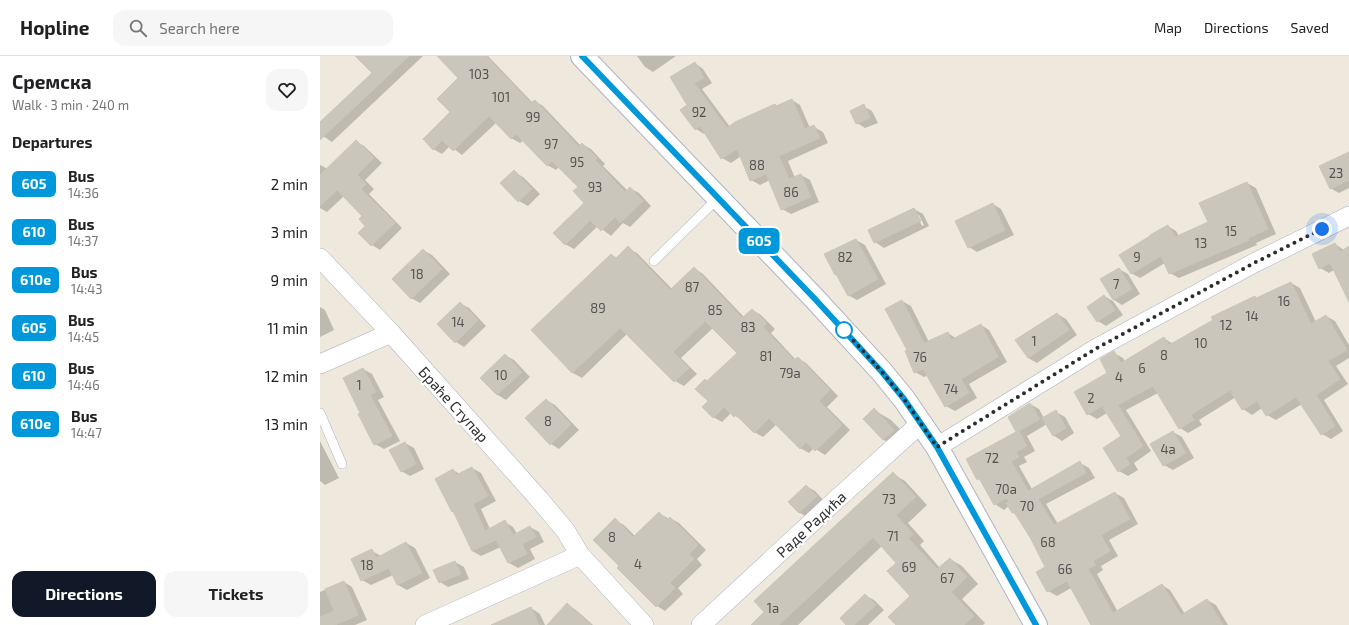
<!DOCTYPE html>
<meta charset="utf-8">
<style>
:root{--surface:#fff;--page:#f6f6f6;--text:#202124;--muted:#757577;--line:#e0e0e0;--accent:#111827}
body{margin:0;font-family:"Exo 2",sans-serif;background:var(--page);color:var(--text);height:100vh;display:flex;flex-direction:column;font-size:15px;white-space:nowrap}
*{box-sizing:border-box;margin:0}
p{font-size:13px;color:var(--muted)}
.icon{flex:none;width:22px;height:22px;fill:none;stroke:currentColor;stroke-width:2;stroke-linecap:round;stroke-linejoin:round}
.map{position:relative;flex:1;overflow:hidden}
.panel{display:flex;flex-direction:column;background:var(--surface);width:320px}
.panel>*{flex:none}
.badge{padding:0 8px;border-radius:6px;font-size:14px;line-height:26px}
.you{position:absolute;width:20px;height:20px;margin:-10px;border:3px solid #fff;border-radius:50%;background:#1a73e8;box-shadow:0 0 0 6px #1a73e833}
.map>.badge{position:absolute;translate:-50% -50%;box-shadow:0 0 0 2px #fff}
h2{padding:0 12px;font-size:15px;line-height:36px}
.round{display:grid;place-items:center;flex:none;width:42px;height:42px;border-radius:12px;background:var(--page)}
.headline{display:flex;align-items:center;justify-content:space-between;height:68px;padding:0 12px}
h1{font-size:19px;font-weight:700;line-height:30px}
.primary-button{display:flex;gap:8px;margin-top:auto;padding:8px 12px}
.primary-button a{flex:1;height:46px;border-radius:12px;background:var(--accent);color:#fff;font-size:16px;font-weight:700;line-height:46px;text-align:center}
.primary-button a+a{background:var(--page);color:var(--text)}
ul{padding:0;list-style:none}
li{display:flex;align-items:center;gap:12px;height:48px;padding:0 12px}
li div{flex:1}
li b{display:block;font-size:15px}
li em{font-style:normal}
li .badge{min-width:44px;font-weight:700;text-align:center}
header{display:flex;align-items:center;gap:24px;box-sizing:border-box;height:56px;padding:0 20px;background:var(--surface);border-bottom:1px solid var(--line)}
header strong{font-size:19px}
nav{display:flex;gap:22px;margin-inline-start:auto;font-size:14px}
.search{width:280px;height:36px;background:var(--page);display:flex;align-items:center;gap:10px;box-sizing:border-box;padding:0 14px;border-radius:12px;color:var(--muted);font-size:15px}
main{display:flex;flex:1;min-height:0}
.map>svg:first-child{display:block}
</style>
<header>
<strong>Hopline</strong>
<div class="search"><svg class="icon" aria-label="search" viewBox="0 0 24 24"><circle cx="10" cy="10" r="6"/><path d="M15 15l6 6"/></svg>Search here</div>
<nav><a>Map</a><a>Directions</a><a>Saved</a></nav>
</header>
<main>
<section class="panel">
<div class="headline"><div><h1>Сремска</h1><p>Walk · 3 min · 240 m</p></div><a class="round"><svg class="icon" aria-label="heart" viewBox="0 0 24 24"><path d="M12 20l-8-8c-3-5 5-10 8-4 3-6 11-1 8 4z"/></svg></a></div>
<h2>Departures</h2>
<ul>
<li><span class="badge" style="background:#0098da;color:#fff">605</span><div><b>Bus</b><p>14:36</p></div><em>2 min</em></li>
<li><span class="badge" style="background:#0098da;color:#fff">610</span><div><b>Bus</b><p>14:37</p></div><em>3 min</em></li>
<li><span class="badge" style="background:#0098da;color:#fff">610e</span><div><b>Bus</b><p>14:43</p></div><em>9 min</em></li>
<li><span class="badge" style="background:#0098da;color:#fff">605</span><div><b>Bus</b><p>14:45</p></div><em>11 min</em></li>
<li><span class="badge" style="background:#0098da;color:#fff">610</span><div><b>Bus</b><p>14:46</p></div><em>12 min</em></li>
<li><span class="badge" style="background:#0098da;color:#fff">610e</span><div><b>Bus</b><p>14:47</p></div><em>13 min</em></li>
</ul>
<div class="primary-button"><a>Directions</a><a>Tickets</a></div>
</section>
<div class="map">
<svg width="1029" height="569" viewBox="0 0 1029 569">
<rect width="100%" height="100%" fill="#efe9dd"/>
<!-- shadow -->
<g fill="#0003" fill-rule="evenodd">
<polygon points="36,0 103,0 12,86 0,78 0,68 53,17"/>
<polygon points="118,0 168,0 213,47 215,45 223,50 261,90 262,88 271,93 285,108 283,110 308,135 310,132 319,137 331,150 310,171 303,167 291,180 278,170 254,193 245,188 266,147 259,131 239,111 236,114 227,109 204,84 200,87 191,82 176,67 142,99 130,90 122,98 113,93 132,56 140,22"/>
<polygon points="317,0 356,0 333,16 325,11"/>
<polygon points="375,7 383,13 392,27 382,33 410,71 455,49 457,50 472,44 480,49 490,72 494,71 503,76 508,87 468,105 475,122 481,119 490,124 499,146 471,158 462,153 450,124 440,129 431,124 421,100 411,107 402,102 386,77 384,78 376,73 368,49"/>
<polygon points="543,50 552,55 558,67 545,72 537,67"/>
<polygon points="36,85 44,90 62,107 45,124 54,133 49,138 82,172 60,194 52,189 40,177 47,170 43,160 24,140 7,156 0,152 0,109 8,113"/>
<polygon points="1029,103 1029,132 1019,137 1010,132"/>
<polygon points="194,116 203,121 220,138 208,150 199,145"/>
<polygon points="927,127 936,132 956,178 936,187 937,189 859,222 850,217 845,207 820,222 811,217 848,170 856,175 859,180 889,167"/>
<polygon points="673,148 681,153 694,179 657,196 649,191"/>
<path d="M594,153L603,158L609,170L564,192L555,186ZM597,159H599L604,169L602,170Z"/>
<polygon points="536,184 545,189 566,228 537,244 528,239 517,219 515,218"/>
<polygon points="1015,188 1024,194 1029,191 1029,238 1014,214 1009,217 1000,212"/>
<polygon points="308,192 317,197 353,234 374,212 383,218 424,261 432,254 441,259 455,273 451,277 476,304 478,302 486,307 518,340 507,351 530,374 505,399 494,392 489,397 480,392 457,368 443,381 434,376 423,365 411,357 402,366 393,361 388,326 418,297 393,272 361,302 377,318 364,330 355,325 307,278 262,322 253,317 212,274 291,199 297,202"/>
<polygon points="103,194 112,199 130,218 100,247 91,242"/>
<polygon points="799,213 808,218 820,238 802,249 794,244 782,224"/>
<polygon points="971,227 980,232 996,266 1006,260 1015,265 1029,289 1029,302 1016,310 1028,328 1004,344 1023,375 1011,383 1002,378 982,348 956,364 947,359 942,352 932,359 923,353 916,341 879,364 882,369 868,377 860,372 838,337 806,354 831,395 814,407 818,414 808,420 799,415 803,381 787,357 777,363 768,358 789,317 794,297 803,302 805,306 844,282 853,288 935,241 938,243"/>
<polygon points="784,240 793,245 803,259 786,270 778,265"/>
<polygon points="582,245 591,250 609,286 628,277 637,283 661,269 669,274 687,306 649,328 657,342 635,355 626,350 608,319 604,321 595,316 588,295"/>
<polygon points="140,247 149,252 166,270 144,291 136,286"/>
<polygon points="0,251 5,254 14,274 0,281"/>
<polygon points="737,258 746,263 757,279 717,307 708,302"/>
<polygon points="185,299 194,304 210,321 186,344 178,339 161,322"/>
<polygon points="43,313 52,318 64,341 58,344 80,385 64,393 55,388"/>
<polygon points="226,344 235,349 259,374 239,393 231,388"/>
<polygon points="710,348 719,353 724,362 736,356 745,361 754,377 742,385 733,379 727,368 707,380 715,395 704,401 707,406 699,410 712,433 760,407 769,412 775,422 726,448 738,468 795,437 804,442 818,468 789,484 798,500 781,510 783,514 777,518 798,556 842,529 850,534 865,558 887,544 896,549 908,569 772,569 751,532 737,540 728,535 727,512 698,460 693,457 689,450 684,454 675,448 662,425 658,423 698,376"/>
<polygon points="554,354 571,364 591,384 581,393 564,384 544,363"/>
<polygon points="853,376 862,381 874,402 853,414 844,409"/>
<polygon points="0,385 19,422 5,429 0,425"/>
<polygon points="85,387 94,392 104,413 90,420 81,415"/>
<polygon points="152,412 161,417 176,445 161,453 170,473 185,466 193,471 197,478 210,471 219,476 224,486 210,493 215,503 198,512 189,507 181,491 161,500 152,495 135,456 133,455 116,423 133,414 140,418"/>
<polygon points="573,418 585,425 607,449 588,467 604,485 600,489 620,512 630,503 642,510 658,528 642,543 665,567 663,569 577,569 591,540 577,507 562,490 478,569 432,569"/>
<polygon points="486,430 495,435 505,446 489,462 480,457 470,446"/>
<polygon points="339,457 349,463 350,462 359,467 386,494 377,503 382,509 358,532 363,538 345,555 337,550 300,510 295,464 304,469 315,480"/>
<polygon points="86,487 95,492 110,522 87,534 78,529 73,519 51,529 42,524 52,495 61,500"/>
<polygon points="135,506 144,511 149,523 128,531 120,526"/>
<polygon points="24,526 32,531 47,564 35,569 0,569 0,536"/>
<polygon points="545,539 554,544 564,554 548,569 528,569"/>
<polygon points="247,548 256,554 273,569 235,569"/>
<polygon points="211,552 220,558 225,569 176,569"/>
</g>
<!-- building -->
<g fill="#cac6bc" stroke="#cbc6b6">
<polygon points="35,0 89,0 0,84 0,66 52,17"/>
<polygon points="117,0 166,0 211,47 215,44 259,91 262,87 277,102 275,104 305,136 310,131 323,145 300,167 295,161 281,175 270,164 245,189 233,177 264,147 253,135 258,131 232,105 227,110 196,78 191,83 169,60 133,95 122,84 113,94 103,83 130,56 117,43 138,22"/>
<polygon points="375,6 384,22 374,27 407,72 415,66 455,48 456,50 472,43 485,73 494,69 500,82 459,100 469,123 481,118 491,141 461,154 446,118 430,125 417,93 401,103 380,70 375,74 360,54 367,49 350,21"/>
<polygon points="544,48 550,62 536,68 530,55"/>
<polygon points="36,84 54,102 37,119 46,128 41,133 75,167 51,190 38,177 45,170 39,163 42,160 17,134 0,150 0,119"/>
<polygon points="1029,96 1029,124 1010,133 999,110"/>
<polygon points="194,114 212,133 198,146 180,127"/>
<polygon points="927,126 948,173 928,182 929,184 849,218 841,200 811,218 799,199 830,180 830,179 848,169 855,181 888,166 879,147"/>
<polygon points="673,147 685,174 648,192 635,165"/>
<polygon points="594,152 601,165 554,187 548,174"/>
<polygon points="536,183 558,223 528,240 516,218 515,219 504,198"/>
<polygon points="1015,187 1020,196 1029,190 1029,246 1010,207 999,213 992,198"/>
<polygon points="308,190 350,234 374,211 422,262 432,253 447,267 443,271 474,304 478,301 510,334 499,345 522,369 495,395 486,386 480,393 449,362 434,377 416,359 414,361 404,351 393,362 382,351 388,345 375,333 385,323 387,325 417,297 385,265 353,296 369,312 354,326 300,272 252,317 211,274 291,198 296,202"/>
<polygon points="103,193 122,213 91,243 72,223"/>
<polygon points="799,212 812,233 793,244 780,223"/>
<polygon points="971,226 991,268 1006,259 1027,294 1008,305 1020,323 996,339 1015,370 1001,379 976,341 946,360 937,345 922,354 910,334 871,359 874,364 859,373 833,330 798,349 823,390 806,402 810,408 798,416 783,392 801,380 782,350 767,359 754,336 787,317 780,303 794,295 801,307 844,281 849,289 893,264 891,261 935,240 936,242"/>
<polygon points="784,239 795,254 777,266 767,251"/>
<polygon points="582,244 604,287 628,276 631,284 661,268 678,301 641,323 649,337 625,351 603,313 594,317 585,295 587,294 565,253"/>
<polygon points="140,246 158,264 135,287 117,268"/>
<polygon points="737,257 749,274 708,302 695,284"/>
<polygon points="185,298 202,316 177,339 160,322"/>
<polygon points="43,312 56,336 50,339 72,380 54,389 38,358 40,357 23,322"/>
<polygon points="226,343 251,368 230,389 205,362"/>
<polygon points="710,347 720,363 699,375 707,390 696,396 699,401 691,405 708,435 760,405 766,417 718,443 734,469 795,436 810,463 781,479 790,495 773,505 775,509 768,513 793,557 842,528 861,559 887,543 903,569 771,569 747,525 727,536 716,516 725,511 711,483 694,456 692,457 686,447 689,446 686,442 674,449 659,422 657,424 646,403 696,376 688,361"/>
<polygon points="554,352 574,374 563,384 543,363"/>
<polygon points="736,354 746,372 733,380 722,362"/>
<polygon points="853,375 866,397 843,410 830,388"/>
<polygon points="85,386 96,408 81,416 69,394"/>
<polygon points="152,411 168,440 153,448 165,475 185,464 193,479 210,470 216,481 202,488 207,498 188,507 176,484 152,495 133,455 132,456 115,423 133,413 136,419"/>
<polygon points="573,416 596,441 576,459 593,478 588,482 617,513 630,502 647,521 631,536 654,560 644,569 576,569 568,561 590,540 567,515 576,507 553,481 459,569 431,569 444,556 434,545"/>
<polygon points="486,429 497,440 479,457 468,446"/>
<polygon points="339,456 347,464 350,461 378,489 369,498 374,503 350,527 355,532 336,551 297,512 299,510 273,484 295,462 313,481"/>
<polygon points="86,486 102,517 77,529 69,512 41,525 31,503 52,493 56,502"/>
<polygon points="135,505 141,518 119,527 113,514"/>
<polygon points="24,525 38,559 15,569 0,569 0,561 14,555 5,533"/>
<polygon points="545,538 556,549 534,569 526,569 520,562"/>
<polygon points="247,547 271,569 227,569"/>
<polygon points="211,551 219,569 171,569"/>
</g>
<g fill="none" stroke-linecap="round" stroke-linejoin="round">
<defs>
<g id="service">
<polyline points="334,205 398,142"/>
<polyline points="0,357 22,408"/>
</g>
<g id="minor">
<polyline points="0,202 71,277 218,442 245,474 260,499 324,569"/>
<polyline points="0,308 71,277"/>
<polyline points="617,391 777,292 936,206 1029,160"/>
<polyline points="105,569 260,499"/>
<polyline points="381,569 516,444 601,367"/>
</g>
<polyline id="secondary" points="262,0 495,243 562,316 584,343 617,391 716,569"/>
</defs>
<!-- service casing -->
<use href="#service" stroke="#b1b2c1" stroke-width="10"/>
<!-- minor casing -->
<use href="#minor" stroke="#b1b2c1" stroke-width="20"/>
<!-- secondary casing -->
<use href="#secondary" stroke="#b1b2c1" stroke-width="24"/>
<!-- service -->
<use href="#service" stroke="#fff" stroke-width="9"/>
<!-- minor -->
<use href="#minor" stroke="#fff" stroke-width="19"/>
<!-- secondary -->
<use href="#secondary" stroke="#fff" stroke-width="22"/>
</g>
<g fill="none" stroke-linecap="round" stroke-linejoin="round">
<defs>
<polyline id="line" points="262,0 495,243 562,316 584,343 617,391 716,569"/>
</defs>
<!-- line casing -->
<use href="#line" stroke="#fff" stroke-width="9"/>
<!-- line -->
<use href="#line" stroke="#0098da" stroke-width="6"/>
<!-- walk -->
<polyline stroke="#2c2c2c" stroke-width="4" stroke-dasharray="0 7.2" points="524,274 562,316 584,343 617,391 777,292 936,206 1002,173"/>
</g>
<!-- markers -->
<circle fill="#fff" stroke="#0098da" stroke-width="2" cx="524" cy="274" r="8"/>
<g text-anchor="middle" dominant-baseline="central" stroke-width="4" stroke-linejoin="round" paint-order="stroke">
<!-- number labels -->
<g font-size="13" fill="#545250">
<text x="159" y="18">103</text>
<text x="181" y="41">101</text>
<text x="379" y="56">92</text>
<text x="213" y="61">99</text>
<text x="231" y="88">97</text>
<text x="257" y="106">95</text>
<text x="437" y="109">88</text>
<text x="1016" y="117">23</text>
<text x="275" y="131">93</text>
<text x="471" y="136">86</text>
<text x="911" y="175">15</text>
<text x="881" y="187">13</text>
<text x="525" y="201">82</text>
<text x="817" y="201">9</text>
<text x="97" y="218">18</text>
<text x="796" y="228">7</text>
<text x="372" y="231">87</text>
<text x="964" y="245">16</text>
<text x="278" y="252">89</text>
<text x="395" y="254">85</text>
<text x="932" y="260">14</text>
<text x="138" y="266">14</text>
<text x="906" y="269">12</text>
<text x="428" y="271">83</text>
<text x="714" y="285">1</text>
<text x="881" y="287">10</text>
<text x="844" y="299">8</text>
<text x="446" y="300">81</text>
<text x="600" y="301">76</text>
<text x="822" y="312">6</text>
<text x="470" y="317">79a</text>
<text x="181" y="319">10</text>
<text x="799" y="321">4</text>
<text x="39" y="329">1</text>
<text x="631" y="333">74</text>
<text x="771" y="342">2</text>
<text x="228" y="365">8</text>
<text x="848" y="393">4a</text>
<text x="672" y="402">72</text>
<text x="686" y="433">70a</text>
<text x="569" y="443">73</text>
<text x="707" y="450">70</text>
<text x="573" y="480">71</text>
<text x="292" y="481">8</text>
<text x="728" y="486">68</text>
<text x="318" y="508">4</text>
<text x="47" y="509">18</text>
<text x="589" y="511">69</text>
<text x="745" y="513">66</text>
<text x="627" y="522">67</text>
<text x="453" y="552">1a</text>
</g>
<!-- street labels -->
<g font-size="15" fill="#2c2c2c" stroke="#fff">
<text transform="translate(134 348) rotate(48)">Браће Ступар</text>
<text transform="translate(491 468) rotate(-43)">Раде Радића</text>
</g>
</g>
</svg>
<div class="you" style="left:1002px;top:173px"></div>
<b class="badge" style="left:439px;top:185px;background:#0098da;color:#fff">605</b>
</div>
</main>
